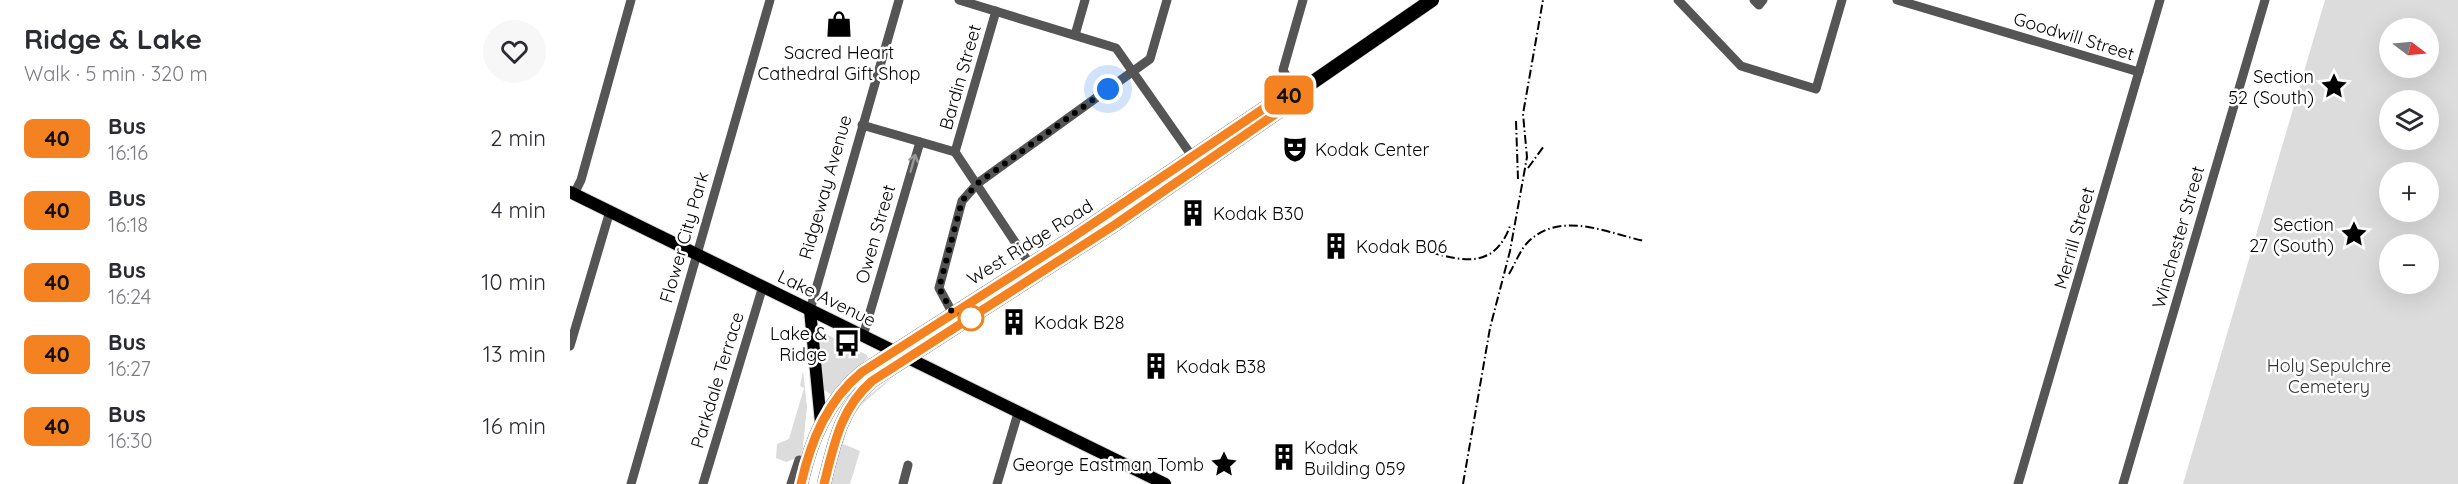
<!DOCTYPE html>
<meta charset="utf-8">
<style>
:root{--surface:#fff;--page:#f7f7f7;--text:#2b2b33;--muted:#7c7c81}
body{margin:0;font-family:Quicksand,sans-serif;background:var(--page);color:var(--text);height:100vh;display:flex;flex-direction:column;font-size:22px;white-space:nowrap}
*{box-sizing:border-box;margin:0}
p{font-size:20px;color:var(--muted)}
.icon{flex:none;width:33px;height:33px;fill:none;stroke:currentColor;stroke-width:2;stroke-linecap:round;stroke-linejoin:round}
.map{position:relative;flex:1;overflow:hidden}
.details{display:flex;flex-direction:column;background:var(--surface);width:570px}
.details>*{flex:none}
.badge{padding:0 12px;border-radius:9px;font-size:21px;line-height:39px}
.needle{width:39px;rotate:106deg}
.buttons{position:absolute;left:1809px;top:18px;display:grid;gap:12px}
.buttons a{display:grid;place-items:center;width:60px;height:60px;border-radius:50%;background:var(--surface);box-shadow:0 6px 24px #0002;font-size:30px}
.you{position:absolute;width:30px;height:30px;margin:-15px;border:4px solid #fff;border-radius:50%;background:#1a73e8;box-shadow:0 0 0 9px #1a73e833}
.map>.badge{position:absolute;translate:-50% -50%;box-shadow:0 0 0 3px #fff}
.round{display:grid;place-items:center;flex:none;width:63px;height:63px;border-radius:32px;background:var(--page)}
.headline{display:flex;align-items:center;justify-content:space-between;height:102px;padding:0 24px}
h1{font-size:28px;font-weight:700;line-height:45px}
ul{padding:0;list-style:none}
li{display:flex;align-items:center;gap:18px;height:72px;padding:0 24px}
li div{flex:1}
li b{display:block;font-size:22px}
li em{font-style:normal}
li .badge{min-width:66px;font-weight:700;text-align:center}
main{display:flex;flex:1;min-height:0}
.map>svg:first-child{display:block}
</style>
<main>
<section class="details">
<div class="headline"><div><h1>Ridge &amp; Lake</h1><p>Walk · 5 min · 320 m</p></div><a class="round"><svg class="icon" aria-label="heart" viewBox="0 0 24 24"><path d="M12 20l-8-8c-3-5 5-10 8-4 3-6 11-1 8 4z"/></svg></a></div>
<ul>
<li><span class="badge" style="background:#f58220;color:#111">40</span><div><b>Bus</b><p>16:16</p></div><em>2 min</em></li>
<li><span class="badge" style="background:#f58220;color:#111">40</span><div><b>Bus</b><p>16:18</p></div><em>4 min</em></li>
<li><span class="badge" style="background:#f58220;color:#111">40</span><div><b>Bus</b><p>16:24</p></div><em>10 min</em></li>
<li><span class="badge" style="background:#f58220;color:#111">40</span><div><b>Bus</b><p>16:27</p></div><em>13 min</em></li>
<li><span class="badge" style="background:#f58220;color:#111">40</span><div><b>Bus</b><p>16:30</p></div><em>16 min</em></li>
</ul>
</section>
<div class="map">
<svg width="1888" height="484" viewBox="0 0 1888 484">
<rect width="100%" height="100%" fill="#fff"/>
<!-- green -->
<g fill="#dcdcdc" fill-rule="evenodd">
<path d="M1755,0H1888V484H1613ZM1820,28H1858V68H1820ZM1820,100H1858V140H1820ZM1858,172V212H1820V172ZM1858,244V284H1820V244Z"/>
<polygon points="258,335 297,355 298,358 261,395 254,390 250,342 252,337"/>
<polygon points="233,371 237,407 232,456 216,462 206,458 207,444 219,439 234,388 230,386"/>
<path d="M323,377L290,406L279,421L273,444L290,451L280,484H258C269,432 277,408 323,377Z"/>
</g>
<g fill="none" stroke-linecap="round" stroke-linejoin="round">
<defs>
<g id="major">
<polyline points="0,192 595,484"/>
<polyline points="240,310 251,423"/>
</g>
<g id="highway">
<path d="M231,484C241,440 257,401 292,372L500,239L708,99L725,93"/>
<path d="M254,484C264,445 270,409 302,381L546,224L714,108L727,93L862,0"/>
</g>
</defs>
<!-- major casing -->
<use href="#major" stroke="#dbdbdb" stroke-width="14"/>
<!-- highway casing -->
<use href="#highway" stroke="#dbdbdb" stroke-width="15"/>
<!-- minor -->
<g stroke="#555" stroke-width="9">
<polyline points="389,0 546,48 624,159"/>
<polyline points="1108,0 1171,66 1246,89 1272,0"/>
<polyline points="1184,0 1189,5 1193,0"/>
<polyline points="1327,0 1569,72"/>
<polyline points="505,35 515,0"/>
<polyline points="727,93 713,70 733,0"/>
<polyline points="292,125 385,152 463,269"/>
<polyline points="385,152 426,11"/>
<polyline points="4,194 11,180 61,0"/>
<polyline points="240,310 329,0"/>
<polyline points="382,312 369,288 392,201 408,183 580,59 597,0"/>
<polyline points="293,336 350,142"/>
<polyline points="0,346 40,211"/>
<polyline points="61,484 200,0"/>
<polyline points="133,484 193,286"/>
<polyline points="221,484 229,460"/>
<polyline points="333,484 338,465"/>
<polyline points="427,484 448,413"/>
<polyline points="1448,484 1590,0"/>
<polyline points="1553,484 1695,0"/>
</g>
<!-- major -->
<use href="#major" stroke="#000" stroke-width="12"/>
<!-- highway -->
<use href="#highway" stroke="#000" stroke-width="14"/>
<!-- rail -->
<g stroke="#000" stroke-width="2" stroke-dasharray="9 3 1.5 3" stroke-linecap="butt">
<polyline points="946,121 948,179"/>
<polyline points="958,168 974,146"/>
<path d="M860,252C894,262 925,268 940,226"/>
<path d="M939,274C945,264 950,250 958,242C990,210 1038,233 1074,241"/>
<polyline points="893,484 920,328 940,251 957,157 953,114 973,0"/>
</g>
</g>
<!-- one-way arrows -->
<defs><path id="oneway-shaft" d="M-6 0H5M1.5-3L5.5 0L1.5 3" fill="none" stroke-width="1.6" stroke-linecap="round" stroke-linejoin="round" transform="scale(1.5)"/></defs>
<use stroke="#999" href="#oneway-shaft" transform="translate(343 163) rotate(-74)"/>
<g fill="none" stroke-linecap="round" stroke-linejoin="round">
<defs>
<path id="line" d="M231,484C241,440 257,401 292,372L500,239L708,99L727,93L714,108L546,224L302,381C270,409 264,445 254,484"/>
</defs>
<!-- line casing -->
<use href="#line" stroke="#fff" stroke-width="14"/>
<!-- line -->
<use href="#line" stroke="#f58220" stroke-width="9"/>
<!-- walk -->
<polyline stroke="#000" stroke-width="6" stroke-dasharray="0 10.8" points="401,318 382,312 369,288 392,201 408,183 538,89"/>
</g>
<!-- icons -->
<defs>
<symbol id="shop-bare" viewBox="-9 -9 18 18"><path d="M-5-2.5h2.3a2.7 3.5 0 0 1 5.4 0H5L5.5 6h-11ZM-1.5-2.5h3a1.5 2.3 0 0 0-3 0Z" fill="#000" stroke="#fff" stroke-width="2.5" paint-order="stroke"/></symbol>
<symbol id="sight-bare" viewBox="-9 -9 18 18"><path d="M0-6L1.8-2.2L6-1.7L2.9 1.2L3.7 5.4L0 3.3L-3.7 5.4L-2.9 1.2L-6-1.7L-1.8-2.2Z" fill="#000" stroke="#fff" stroke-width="2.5" paint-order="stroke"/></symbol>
<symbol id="theatre-bare" viewBox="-9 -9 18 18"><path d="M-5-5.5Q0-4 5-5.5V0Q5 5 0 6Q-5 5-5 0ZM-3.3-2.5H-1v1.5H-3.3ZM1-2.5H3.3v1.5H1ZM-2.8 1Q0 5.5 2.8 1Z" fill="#000" stroke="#fff" stroke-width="2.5" paint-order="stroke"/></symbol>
<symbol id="building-bare" viewBox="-9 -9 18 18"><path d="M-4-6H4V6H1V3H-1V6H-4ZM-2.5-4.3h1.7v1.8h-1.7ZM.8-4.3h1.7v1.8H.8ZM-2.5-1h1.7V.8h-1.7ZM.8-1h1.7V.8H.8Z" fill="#000" stroke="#fff" stroke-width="2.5" paint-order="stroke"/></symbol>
<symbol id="bus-bare" viewBox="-9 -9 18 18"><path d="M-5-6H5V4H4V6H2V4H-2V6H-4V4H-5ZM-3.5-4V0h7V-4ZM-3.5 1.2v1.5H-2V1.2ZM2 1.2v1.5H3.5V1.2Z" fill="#000" stroke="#fff" stroke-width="2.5" paint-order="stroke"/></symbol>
</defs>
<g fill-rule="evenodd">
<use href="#shop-bare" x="250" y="5" width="38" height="38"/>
<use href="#sight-bare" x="1745" y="67" width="38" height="38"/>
<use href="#theatre-bare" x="706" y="130" width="38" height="38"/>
<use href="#building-bare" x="604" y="194" width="38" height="38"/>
<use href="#sight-bare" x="1765" y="215" width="38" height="38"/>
<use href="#building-bare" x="747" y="227" width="38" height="38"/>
<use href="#building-bare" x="425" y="303" width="38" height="38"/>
<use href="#bus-bare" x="258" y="324" width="38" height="38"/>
<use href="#building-bare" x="567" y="347" width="38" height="38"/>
<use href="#building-bare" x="695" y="438" width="38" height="38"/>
<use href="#sight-bare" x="635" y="445" width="38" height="38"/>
</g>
<!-- markers -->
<circle fill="#fff" stroke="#f58220" stroke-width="3" cx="401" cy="318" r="12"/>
<g text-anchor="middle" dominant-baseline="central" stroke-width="5" stroke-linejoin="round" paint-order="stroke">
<!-- street labels -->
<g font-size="18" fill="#000" stroke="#fff">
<text transform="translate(1504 36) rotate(17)">Goodwill Street</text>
<text transform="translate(390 77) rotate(-74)">Bardin Street</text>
<text transform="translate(255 187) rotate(-74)">Ridgeway Avenue</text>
<text transform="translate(305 234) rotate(-74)">Owen Street</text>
<text transform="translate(114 237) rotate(-74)">Flower City Park</text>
<text transform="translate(1608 237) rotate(-74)">Winchester Street</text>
<text transform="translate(1504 238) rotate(-74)">Merrill Street</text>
<text transform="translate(460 242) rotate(-32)">West Ridge Road</text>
<text transform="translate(257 298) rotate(26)">Lake Avenue</text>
<text transform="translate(147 380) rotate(-73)">Parkdale Terrace</text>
</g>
<!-- poi labels -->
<g font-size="18" fill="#000" stroke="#fff" text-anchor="start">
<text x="269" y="52" text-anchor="middle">Sacred Heart<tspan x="269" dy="21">Cathedral Gift Shop</tspan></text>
<text x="1744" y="76" text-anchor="end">Section<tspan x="1744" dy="21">52 (South)</tspan></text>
<text x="745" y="149">Kodak Center</text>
<text x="643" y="213">Kodak B30</text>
<text x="1764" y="224" text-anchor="end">Section<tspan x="1764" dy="21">27 (South)</tspan></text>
<text x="786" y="246">Kodak B06</text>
<text x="464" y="322">Kodak B28</text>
<text x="257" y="333" text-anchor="end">Lake &amp;<tspan x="257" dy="21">Ridge</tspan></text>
<text x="606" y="366">Kodak B38</text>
<text x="734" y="447">Kodak<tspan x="734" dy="21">Building 059</tspan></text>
<text x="634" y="464" text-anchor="end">George Eastman Tomb</text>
</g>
<!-- park labels -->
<g font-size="18" fill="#333" stroke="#fff">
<text x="1759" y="365">Holy Sepulchre<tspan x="1759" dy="21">Cemetery</tspan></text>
</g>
</g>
</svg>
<div class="buttons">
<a><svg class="needle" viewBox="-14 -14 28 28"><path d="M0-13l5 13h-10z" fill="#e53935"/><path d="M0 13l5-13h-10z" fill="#7c7c81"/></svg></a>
<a><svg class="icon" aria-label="layers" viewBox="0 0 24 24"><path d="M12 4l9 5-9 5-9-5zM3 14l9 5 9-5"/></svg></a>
<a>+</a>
<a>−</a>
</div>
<div class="you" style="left:538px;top:89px"></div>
<b class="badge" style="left:719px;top:95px;background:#f58220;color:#111">40</b>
</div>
</main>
